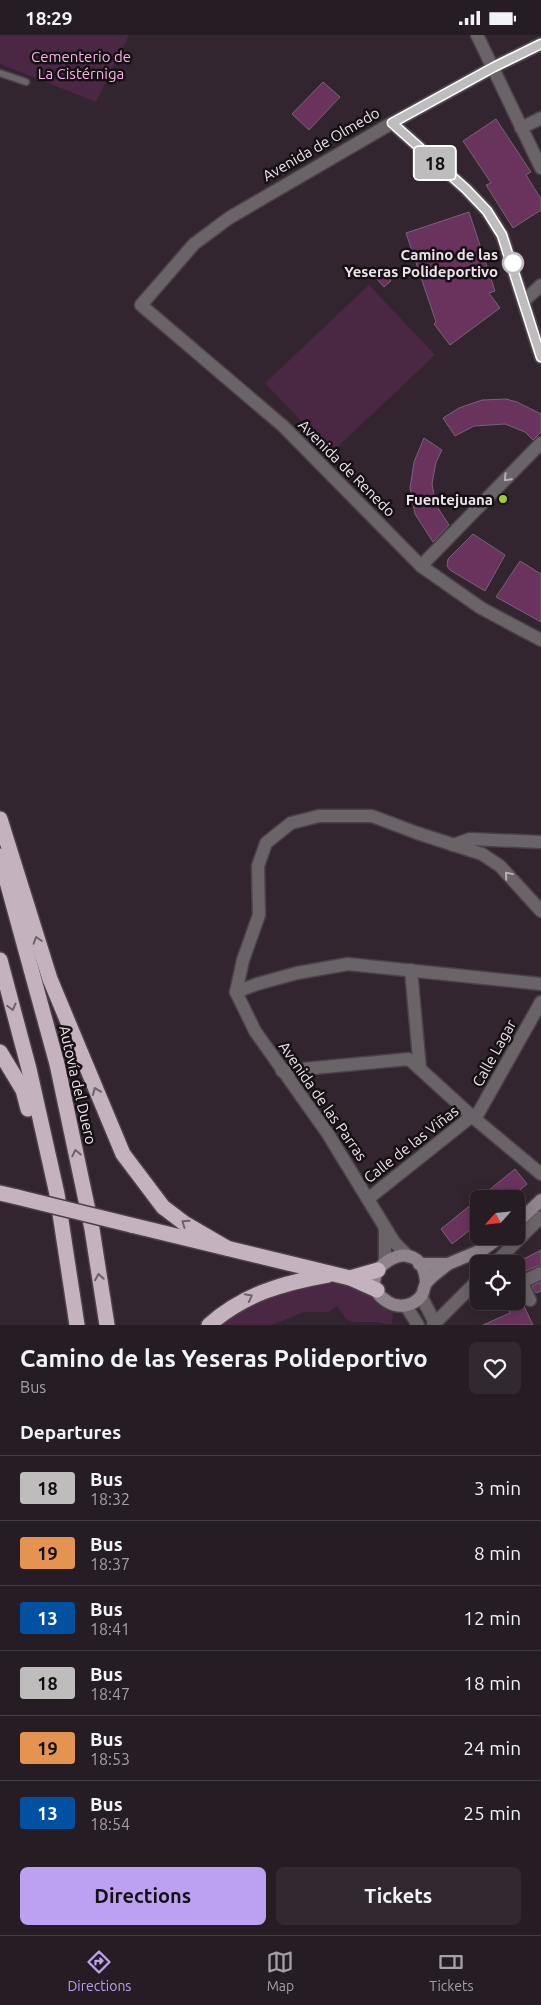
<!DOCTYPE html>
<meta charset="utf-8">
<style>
:root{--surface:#261c23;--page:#322930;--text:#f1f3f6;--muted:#a4a1a6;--line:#423a41;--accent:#bca0f2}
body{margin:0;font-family:Ubuntu,sans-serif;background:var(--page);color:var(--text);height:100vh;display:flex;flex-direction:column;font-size:19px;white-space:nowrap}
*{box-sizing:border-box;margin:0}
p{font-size:16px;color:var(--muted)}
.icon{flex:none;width:28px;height:28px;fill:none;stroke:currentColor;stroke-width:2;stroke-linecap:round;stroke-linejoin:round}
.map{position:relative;height:1290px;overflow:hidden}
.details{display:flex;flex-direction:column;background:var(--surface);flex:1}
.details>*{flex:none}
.badge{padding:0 10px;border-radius:4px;font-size:18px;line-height:32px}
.needle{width:32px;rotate:243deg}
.buttons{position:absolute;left:470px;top:1155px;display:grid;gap:10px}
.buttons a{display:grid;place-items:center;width:55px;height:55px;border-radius:8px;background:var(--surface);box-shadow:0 2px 12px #0003,0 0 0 1px var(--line);font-size:25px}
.map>.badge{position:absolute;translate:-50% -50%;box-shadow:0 0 0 2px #fff}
h2{padding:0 20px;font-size:19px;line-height:45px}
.round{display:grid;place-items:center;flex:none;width:52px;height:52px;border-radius:8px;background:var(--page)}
.overview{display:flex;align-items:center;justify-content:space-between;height:85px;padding:0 20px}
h1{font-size:24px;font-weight:600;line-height:38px}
.button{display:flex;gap:10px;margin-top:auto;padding:10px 20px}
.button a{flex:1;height:58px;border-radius:8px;background:var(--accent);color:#111;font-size:20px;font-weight:600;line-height:58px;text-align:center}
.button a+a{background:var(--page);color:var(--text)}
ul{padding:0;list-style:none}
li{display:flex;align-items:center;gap:15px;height:65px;padding:0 20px;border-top:1px solid var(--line)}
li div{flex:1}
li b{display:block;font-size:19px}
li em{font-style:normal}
li .badge{min-width:55px;font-weight:700;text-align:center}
.status{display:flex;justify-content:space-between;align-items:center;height:35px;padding:0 25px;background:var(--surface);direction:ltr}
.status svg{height:14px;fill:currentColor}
.tabs{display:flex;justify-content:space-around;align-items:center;height:70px;border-top:1px solid var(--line);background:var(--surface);font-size:14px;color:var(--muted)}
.tabs a{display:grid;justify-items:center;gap:2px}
.tabs .active{color:var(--accent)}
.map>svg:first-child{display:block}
</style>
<div class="status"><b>18:29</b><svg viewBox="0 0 49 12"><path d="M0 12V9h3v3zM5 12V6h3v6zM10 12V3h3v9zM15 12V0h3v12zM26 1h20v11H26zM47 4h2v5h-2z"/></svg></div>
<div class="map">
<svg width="541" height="1290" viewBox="0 0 541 1290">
<rect width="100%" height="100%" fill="#32252f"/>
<!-- green -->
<g fill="#4a2743">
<polygon points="0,0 129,0 96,67 0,29"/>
<polygon points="369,250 435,320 331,418 265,348"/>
<path d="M329,1248L346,1249L373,1260L380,1270L393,1278L392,1289C385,1290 380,1287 372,1287C349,1287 350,1290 337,1271L329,1277H304L272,1290H220C255,1263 286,1254 329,1248Z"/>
</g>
<!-- building -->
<g fill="#6a335e" stroke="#746570">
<polygon points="323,47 340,62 309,95 292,79"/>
<polygon points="496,84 531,137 526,140 541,164 541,175 513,193 486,150 491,148 463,106"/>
<polygon points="469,177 495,256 489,258 500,273 450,310 434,289 436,287 406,198"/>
<polygon points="384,238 391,246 384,252 377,244"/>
<polygon points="506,364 517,367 541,379 541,397 533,405 525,397 505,389 474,391 455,401 443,383 459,373 482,365"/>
<polygon points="424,403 442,415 436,427 432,449 436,470 449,490 433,507 415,479 410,453 414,427"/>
<polygon points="473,499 505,520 485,556 450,535 447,531 448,524"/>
<polygon points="520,526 541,539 541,587 496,562"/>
<polygon points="515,1134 527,1149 509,1164 479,1164 479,1188 452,1209 441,1194"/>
<polygon points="541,1215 541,1230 525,1236 521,1230 516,1228"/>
<polygon points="541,1247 541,1256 536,1258 532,1251"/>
<polygon points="521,1265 533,1290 483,1290 510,1278 505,1266"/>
</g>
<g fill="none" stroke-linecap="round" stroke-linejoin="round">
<defs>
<polyline id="lane" points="0,38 26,47"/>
<g id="street">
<polyline points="477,0 541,133"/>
<polyline points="541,9 494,32 392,88 229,183 194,209 141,270 283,391 421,531 481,573 541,605"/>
<polyline points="392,88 466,154 487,176 502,200 541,322"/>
<polyline points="521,93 541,83"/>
<polyline points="524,266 541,250"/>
<polyline points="421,531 541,408"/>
<polyline points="453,810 470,804 541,807"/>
<polyline points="411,935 420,1034"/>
<polyline points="236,957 243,925 259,880 258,831 266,808 291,788 319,781 372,781 417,798 482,819 500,831 541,876"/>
<polyline points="236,957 255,996 328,1099 394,1207 409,1222"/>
<polyline points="236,957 257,949 297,938 348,929 541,949"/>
<polyline points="282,1036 409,1024 475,1084 541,1139"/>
<polyline points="475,1084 541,967"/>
<polyline points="369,1163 472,1081"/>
<polyline points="385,1226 385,1195"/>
<polyline points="494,1229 541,1182"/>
<polyline points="516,1236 530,1265"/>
<polyline points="522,1247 541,1238"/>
<polyline points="421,1261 436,1290"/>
<polyline points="406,1271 418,1290"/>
<polyline points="433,1290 479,1244"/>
</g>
<g id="secondary">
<polyline points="516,1189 541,1165"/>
<polyline points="419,1229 448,1229 484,1214 502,1201"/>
<path d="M426,1248C423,1189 343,1240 388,1267C399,1274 414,1271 422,1260C424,1256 424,1250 427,1247C433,1240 441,1235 448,1229"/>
</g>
<g id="highway">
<polyline points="0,784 50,944 123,1119 163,1172 184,1188 227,1213"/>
<polyline points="0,821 57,1029 92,1194 107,1290"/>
<polyline points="0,925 29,1034 57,1159 77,1290"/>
<polyline points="0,1017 23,1055 28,1074"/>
<polyline points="0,1158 17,1162"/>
<polyline points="131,1190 350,1243 377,1255"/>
<polyline points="350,1243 378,1235"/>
<path d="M209,1290C244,1259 283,1248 328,1240"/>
</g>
</defs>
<!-- lane casing -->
<use href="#lane" stroke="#4c4049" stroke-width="9"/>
<!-- street casing -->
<use href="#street" stroke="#4c4049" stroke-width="15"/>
<!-- secondary casing -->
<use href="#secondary" stroke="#4c4049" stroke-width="15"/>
<!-- highway casing -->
<use href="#highway" stroke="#4c4049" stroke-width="18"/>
<!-- lane -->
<use href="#lane" stroke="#6a6368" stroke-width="6"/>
<!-- street -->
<use href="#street" stroke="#6a6368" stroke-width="12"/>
<!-- secondary -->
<use href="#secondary" stroke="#8f848c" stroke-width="12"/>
<!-- highway -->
<use href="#highway" stroke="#c4b3bf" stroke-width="15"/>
<defs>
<polyline id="highway-bridge" points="17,1162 131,1190"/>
</defs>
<!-- highway-bridge casing -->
<use href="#highway-bridge" stroke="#4c4049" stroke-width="18" stroke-linecap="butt"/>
<!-- highway-bridge -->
<use href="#highway-bridge" stroke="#c4b3bf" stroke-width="15"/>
</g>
<!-- one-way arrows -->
<defs><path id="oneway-chevron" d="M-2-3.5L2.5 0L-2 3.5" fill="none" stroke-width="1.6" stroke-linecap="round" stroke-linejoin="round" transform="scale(1.25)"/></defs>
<g stroke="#b9b0b7">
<use href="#oneway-chevron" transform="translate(507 443) rotate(134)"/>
<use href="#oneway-chevron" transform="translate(508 840) rotate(-130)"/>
</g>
<g stroke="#6d626a">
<use href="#oneway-chevron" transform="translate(37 905) rotate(-108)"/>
<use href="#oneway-chevron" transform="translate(12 972) rotate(75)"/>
<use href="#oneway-chevron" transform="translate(96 1056) rotate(-112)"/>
<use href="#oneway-chevron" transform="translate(76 1118) rotate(-102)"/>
<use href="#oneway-chevron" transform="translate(185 1188) rotate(-145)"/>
<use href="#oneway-chevron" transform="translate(99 1242) rotate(-99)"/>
<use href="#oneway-chevron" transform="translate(249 1262) rotate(-27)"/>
</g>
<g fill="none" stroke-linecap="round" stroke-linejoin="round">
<defs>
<polyline id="line" points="541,9 494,32 392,88 466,154 487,176 502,200 541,322"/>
</defs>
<!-- line casing -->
<use href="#line" stroke="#fff" stroke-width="11"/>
<!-- line -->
<use href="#line" stroke="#bebcbd" stroke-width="8"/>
</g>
<!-- markers -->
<circle fill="#fff" stroke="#bebcbd" stroke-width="2.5" cx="513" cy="228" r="10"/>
<circle fill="#9ccb32" stroke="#161014" stroke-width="2" cx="503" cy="464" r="5"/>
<g text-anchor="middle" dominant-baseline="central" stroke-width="5" stroke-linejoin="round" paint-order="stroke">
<!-- park labels -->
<g font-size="15" fill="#f8b3e7" stroke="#161014">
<text x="81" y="21">Cementerio de<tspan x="81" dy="17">La Cistérniga</tspan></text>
</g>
<!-- street labels -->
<g font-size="15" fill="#ede4eb" stroke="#161014">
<text transform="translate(321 109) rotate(-30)">Avenida de Olmedo</text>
<text transform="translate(347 433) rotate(45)">Avenida de Renedo</text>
<text transform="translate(494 1018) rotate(-61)">Calle Lagar</text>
<text transform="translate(78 1050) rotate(77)">Autovía del Duero</text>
<text transform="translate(323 1066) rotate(55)">Avenida de las Parras</text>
<text transform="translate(411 1109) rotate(-38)">Calle de las Viñas</text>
</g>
<!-- stop labels -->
<g font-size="15" font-weight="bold" fill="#ede4eb" stroke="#161014" text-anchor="end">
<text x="498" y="219">Camino de las<tspan x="498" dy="17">Yeseras Polideportivo</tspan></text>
</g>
<!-- poi labels -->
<g font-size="15" font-weight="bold" fill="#ede4eb" stroke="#161014" text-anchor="end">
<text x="493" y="464">Fuentejuana</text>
</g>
</g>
</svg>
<div class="buttons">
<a><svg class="needle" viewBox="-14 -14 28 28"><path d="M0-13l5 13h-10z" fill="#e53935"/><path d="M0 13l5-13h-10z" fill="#a4a1a6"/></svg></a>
<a><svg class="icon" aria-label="locate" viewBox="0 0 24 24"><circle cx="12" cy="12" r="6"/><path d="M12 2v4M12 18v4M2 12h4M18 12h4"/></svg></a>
</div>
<b class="badge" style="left:435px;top:128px;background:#bebcbd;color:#111">18</b>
</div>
<section class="details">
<div class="overview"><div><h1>Camino de las Yeseras Polideportivo</h1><p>Bus</p></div><a class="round"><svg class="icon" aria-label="heart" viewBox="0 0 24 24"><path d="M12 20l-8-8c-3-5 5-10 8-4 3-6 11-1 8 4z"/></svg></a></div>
<h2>Departures</h2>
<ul>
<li><span class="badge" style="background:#bebcbd;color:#111">18</span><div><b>Bus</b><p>18:32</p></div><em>3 min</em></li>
<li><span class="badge" style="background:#e59351;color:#111">19</span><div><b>Bus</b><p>18:37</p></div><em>8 min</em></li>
<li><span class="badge" style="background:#0051a1;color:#fff">13</span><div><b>Bus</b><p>18:41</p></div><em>12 min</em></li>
<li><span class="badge" style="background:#bebcbd;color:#111">18</span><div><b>Bus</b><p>18:47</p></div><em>18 min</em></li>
<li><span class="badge" style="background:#e59351;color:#111">19</span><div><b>Bus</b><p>18:53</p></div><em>24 min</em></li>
<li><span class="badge" style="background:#0051a1;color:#fff">13</span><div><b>Bus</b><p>18:54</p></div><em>25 min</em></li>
</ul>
<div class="button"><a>Directions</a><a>Tickets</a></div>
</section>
<nav class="tabs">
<a class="active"><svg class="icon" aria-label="directions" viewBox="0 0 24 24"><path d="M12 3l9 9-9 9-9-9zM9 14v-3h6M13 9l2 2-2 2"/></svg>Directions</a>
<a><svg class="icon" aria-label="map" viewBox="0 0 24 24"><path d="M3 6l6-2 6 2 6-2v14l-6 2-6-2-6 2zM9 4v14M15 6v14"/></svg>Map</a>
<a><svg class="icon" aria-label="tickets" viewBox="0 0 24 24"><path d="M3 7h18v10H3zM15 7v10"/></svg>Tickets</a>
</nav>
